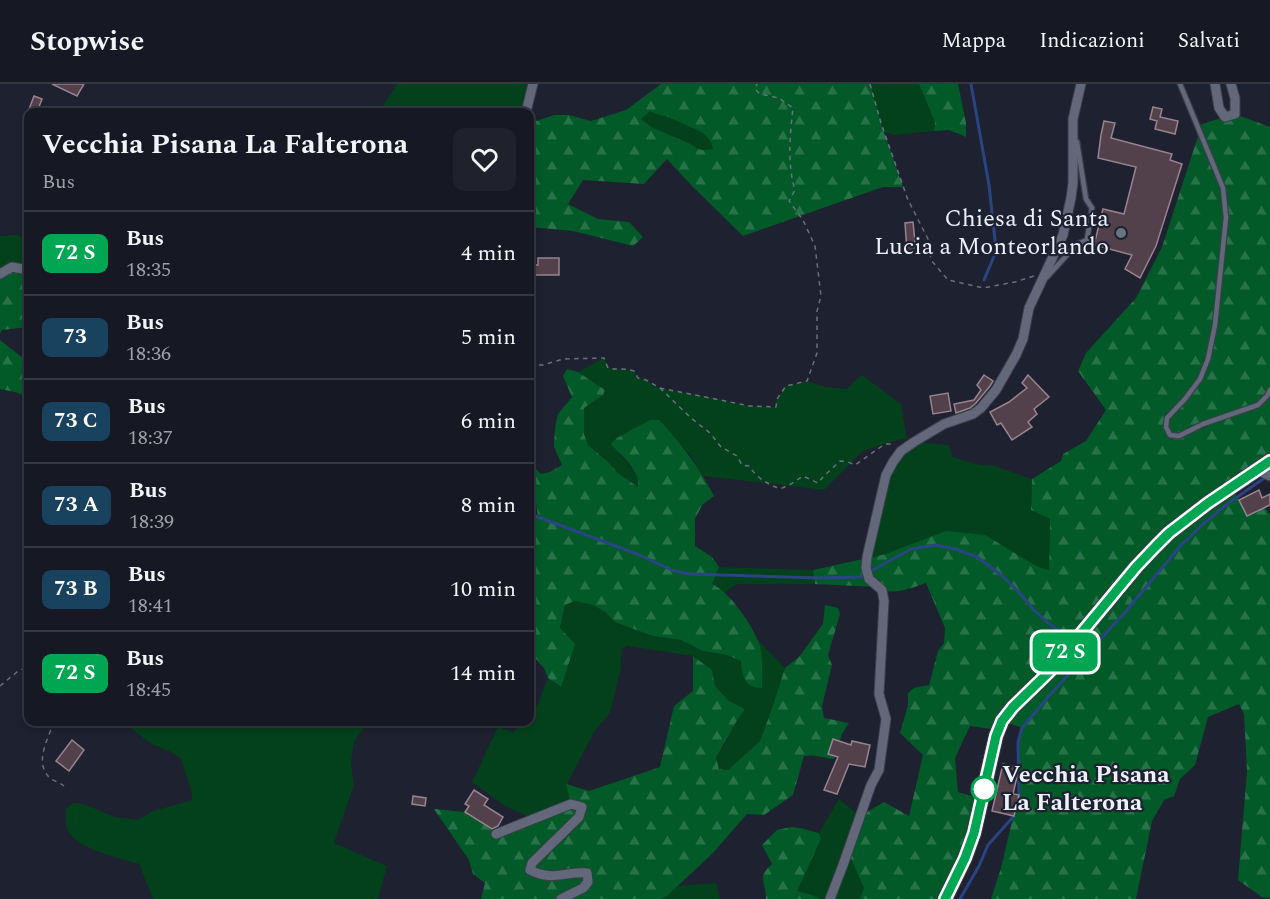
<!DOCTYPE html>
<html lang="it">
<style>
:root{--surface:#161924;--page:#1f222c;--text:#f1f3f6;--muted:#9ea0a6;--line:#353841}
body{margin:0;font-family:Spectral,serif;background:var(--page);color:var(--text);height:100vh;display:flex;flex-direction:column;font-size:22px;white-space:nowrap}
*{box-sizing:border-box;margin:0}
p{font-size:20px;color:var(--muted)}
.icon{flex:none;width:33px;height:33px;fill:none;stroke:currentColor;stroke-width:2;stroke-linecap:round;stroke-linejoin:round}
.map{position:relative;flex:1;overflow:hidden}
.details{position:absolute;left:24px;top:24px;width:510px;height:618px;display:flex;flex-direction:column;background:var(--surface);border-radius:12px;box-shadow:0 3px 9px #0003,0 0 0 2px var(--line)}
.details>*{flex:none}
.badge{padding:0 12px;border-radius:9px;font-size:21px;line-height:39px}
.map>.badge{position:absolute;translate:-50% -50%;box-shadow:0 0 0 3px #fff}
.round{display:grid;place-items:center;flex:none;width:63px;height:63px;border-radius:12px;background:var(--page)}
.summary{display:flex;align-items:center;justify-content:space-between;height:102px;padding:0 18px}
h1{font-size:28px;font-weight:700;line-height:45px}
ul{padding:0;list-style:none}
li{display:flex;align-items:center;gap:18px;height:84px;padding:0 18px;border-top:2px solid var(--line)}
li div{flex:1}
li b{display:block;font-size:22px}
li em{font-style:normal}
li .badge{min-width:66px;font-weight:700;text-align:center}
header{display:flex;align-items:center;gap:36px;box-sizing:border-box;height:84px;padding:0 30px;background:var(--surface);border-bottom:2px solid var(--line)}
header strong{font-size:28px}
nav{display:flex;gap:33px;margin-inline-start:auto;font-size:21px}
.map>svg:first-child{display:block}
</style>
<header>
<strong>Stopwise</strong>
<nav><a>Mappa</a><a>Indicazioni</a><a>Salvati</a></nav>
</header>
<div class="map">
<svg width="1270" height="815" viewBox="0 0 1270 815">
<defs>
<pattern id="forest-firs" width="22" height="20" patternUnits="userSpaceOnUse" patternTransform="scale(1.5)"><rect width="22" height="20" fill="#025a28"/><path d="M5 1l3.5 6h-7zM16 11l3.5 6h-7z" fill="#277248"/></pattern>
</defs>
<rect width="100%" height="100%" fill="#1d2130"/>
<!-- green -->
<g fill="#03401c">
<polygon points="397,0 533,0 526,28 379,28"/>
<polygon points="870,0 919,0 935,38 934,47 896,51 884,48"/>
<path d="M650,26C660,33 663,31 673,34C679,37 684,40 690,43C703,49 710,52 713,65L702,66L697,64L689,59L653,44L641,35Z"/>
<polygon points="17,151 28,156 28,186 0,190 0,152"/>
<path d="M604,274L609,284C618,286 625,284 634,287L638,294L646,296L660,304L679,308L700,311L750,322L775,323L777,315L786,302L807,297L825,303L846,305L862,291L901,320L907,356L901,355L863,367L824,406L703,392L691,372L660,337L650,336L619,370C628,379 639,389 638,403L618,389L609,379L588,361L584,350L583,323L605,306L578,288Z"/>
<polygon points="914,358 949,361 953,373 975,380 995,382 1032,395 1031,426 1050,435 1049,487 1038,483 886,470 867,473 886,391"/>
<polygon points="719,483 813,486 815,500 737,500 724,509 717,502 712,500"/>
<polygon points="575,517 593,521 605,528 615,538 653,552 681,556 703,567 727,571 742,577 760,562 755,553 785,584 769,633 760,657 728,686 719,685 716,673 725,660 734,639 745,625 729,617 715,602 712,586 693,572 627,562 622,565 620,588 610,629 594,648 567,700 571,720 533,735 505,722 472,698 498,643 513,648 523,638 530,638 530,631 537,622 548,594 560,603 560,545 565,521"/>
<path d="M125,638H368L354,658L351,679L354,701L334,759L387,782L378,815H153L139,780C120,774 74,765 67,744C65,739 66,731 66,725L73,719L84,720L115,733L138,736L153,727L192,716V709L181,675L173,669L152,660L124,639Z"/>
<polygon points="839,715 860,732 848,768 864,804 860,815 821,815 809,810 796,807 821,756 819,749"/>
<polygon points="716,799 720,815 662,815 678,802"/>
</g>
<!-- forest -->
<g fill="url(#forest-firs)" fill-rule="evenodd">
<path d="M661,0H870L881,39L903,103H883L743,152L692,102L667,75L644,100L583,96L568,120L598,135L629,138L643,153L633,162L573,147L530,143V31L537,37L554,31H569L591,37L626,26ZM650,27C659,32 664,31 673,35C679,37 684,40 690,43C702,48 710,52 713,65L702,66L697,64L689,59L653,44L641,35Z"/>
<polygon points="919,0 958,0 966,39 966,53 949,46 934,47 935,38"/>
<path d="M1235,30L1270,43V375L1232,403L1247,432L1265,423L1269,430L1270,429V814L1262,813L1238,796L1247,687L1244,630L1239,620L1208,633L1195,681L1180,695L1174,712L1164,716L1152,737L1136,815H991L1001,784L1013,733L1019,711L1018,658L1022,644L1003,637L998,646L970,642L955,674L958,708L982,715L945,815H860L864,804L848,768L860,732L884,718L909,732L923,671L900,649L908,621V609L914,604L929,601L938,567L944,559L945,544L926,499C911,504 891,513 877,503L815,500L813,486L886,470L946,447L985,451L1038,483L1049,486L1050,435L1031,426L1032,395L1061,377L1063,370L1086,357L1106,326L1078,287L1086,269L1136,214L1162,163L1202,40Z"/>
<polygon points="12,183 28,186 28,243 2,246 0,250 0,190"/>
<polygon points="0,256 28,278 28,313 15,308 0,305"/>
<path d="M567,285L578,288L605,306L603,311L584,324V350L588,361L609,379L618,389L638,403C640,385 621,372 611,360L617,354L650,336H659C682,360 699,383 714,412L702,421L695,435V462L712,473L719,483L712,500C730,508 754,543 760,562C763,575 762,590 762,604C744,604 742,591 741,577L727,571L703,567L681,556L653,552L628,543L615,538L605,528L593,521L575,517L565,521L560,544L575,560L561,603L548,594L544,584L536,575L530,572V430L538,433L536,419L530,415V379L541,390L550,388L562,381L554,363L555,343L558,330L572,313L563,292Z"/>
<path d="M825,521L838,524L840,530L828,571L832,581L822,622L824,634L849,639L842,650L834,675C823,674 815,670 804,672L793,711L764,731L747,730L713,769L668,811L662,815H481L485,799L473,790L469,776L434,725L465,728L494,747L571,720L566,700L589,707L660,683L674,622L693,607V572L712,586L715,602L729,617L745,625C733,640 727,657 716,673L719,685L728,686L760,657L769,633L785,584L799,573L823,540Z"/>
<path d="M791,743L800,744L819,749L821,755L797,807L809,810L821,815H766C766,796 756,795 772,780L762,761L777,746Z"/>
</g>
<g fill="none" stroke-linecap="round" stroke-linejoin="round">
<!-- stream -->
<g stroke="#2a4483" stroke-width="3">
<polyline points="971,0 989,101 995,156 995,170 984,196"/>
<polyline points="530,430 637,470 674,487 690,490 820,494 860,493 911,465 936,461 955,465 977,473 1000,490 1017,506 1034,526 1048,539 1071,555"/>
<polyline points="1080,560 1091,567"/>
<polyline points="1017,719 1019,711 1018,658 1022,644 1048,613 1127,526 1181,461 1202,441 1226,421 1267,392"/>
<polyline points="960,815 979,782 988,761 1013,733 1014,728"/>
</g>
</g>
<!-- building -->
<g fill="#52404a" stroke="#98838e" stroke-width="1.5">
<polygon points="52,0 84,0 77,12"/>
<polygon points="34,12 42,15 37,28 28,28"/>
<polygon points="1153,23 1162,25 1160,33 1178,37 1175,50 1155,45 1157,37 1150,35"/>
<polygon points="1104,37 1115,39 1111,54 1172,70 1170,76 1182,80 1156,162 1140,194 1125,185 1132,171 1094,161 1103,125 1124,130 1136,83 1098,74 1101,51"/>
<polygon points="913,138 916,168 907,168 905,139"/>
<polygon points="538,174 559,174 559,191 530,191 530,181 538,181"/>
<polygon points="984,291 993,297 990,302 976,319 970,324 956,329 954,320 974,316 981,306 977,301"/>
<polygon points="1028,291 1049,313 1034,325 1037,330 1028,338 1032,343 1012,356 1001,339 997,341 990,328 1009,318 1027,304 1022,299"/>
<polygon points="948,309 951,327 933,330 930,312"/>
<polygon points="1259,406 1262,414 1270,410 1270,421 1247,432 1239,416"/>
<polygon points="833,655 851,661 852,657 870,661 865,683 849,680 837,710 824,706 838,673 828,670"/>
<polygon points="72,656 84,666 69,687 56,677"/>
<polygon points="1003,680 1019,684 1013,710 1019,711 1014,732 992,727"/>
<polygon points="474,706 488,715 484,721 503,733 498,742 492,745 465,728 469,722 465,720"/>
<polygon points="413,712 426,714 425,722 412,720"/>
</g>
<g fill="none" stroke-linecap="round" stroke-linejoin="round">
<defs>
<g id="lane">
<polyline points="1180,0 1223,104 1226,134 1215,241 1208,275 1200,295 1185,315 1167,334 1166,343 1170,351 1179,352 1203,340 1258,321 1267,312 1270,306"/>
<polyline points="1047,193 1077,160 1087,156 1092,124 1086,115 1077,58"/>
</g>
<g id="street">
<polyline points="1215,0 1219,24 1225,33 1235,30 1235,14 1231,0"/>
<polyline points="526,28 533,0"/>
<polyline points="0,190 12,183 28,186"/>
<polyline points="1257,386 1270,392"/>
<path d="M496,750L571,720L582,723L579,733L532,779L530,786C553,798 564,787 587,789L588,798L583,804L561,815"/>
<polyline points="830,815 843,781 871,701 879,686 886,635 879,610 884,517 882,506 869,495 866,484 867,473 886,391 893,378 901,367 914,358 944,340 973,330 981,324 996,306 1016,271 1023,255 1029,224 1063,151 1071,114 1073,99 1073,35 1081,0"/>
</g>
<polyline id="secondary" points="945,815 965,774 974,749 996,652 1002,637 1013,623 1049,588 1136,483 1156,462 1169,449 1208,419 1270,377"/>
</defs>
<!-- lane casing -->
<use href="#lane" stroke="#3a3e4a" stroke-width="7"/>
<!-- street casing -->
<use href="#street" stroke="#3a3e4a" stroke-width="11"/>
<!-- secondary casing -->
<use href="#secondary" stroke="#3a3e4a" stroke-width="16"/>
<!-- path -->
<g stroke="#6c707d" stroke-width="1.5" stroke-dasharray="4.5 4.5" stroke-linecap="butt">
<polyline points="870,0 881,39 908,116 928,155 931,176 948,196 983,204 1015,198 1034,192"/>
<path d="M530,281H543L563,275L604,274L608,284C618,286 625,284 634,287L638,294L646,296L660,304L691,334L710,349L721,363L737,372L742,381L749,382C758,395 766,399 780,405L791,400L803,392L818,399L824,392L840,377L848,378L855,381L885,360H894"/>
<path d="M660,304L750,322L776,323L777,315L786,302L807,297L817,269V227L821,212L815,162L803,136L789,117L795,106C787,80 790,51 793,24L779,14L760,10L755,5L757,0"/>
<polyline points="0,602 17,588 28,582"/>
<path d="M54,638C48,655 33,680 51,695C55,697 60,699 64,702"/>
</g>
<!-- lane -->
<use href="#lane" stroke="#62687a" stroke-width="4.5"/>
<!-- street -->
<use href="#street" stroke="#62687a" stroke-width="9"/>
<!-- secondary -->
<use href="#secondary" stroke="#62687a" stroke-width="14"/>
</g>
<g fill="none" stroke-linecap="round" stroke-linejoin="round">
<defs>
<polyline id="line" points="945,815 965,774 974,749 996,652 1002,637 1013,623 1049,588 1136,483 1156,462 1169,449 1208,419 1270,377"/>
</defs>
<!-- line casing -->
<use href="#line" stroke="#fff" stroke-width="14"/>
<!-- line -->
<use href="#line" stroke="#00a651" stroke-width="9"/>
</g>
<!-- markers -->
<circle fill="#6b7280" stroke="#1d2130" stroke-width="2" cx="1121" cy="149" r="6"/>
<circle fill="#fff" stroke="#00a651" stroke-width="3" cx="984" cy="705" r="12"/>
<g text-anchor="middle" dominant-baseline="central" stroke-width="4.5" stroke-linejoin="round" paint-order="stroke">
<!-- poi labels -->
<g font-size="24" fill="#edf1fb" stroke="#1d2130" text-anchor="end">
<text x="1109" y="135">Chiesa di Santa<tspan x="1109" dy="28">Lucia a Monteorlando</tspan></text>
</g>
<!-- stop labels -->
<g font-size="24" font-weight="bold" fill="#edf1fb" stroke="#1d2130" text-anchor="start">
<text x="1002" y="691">Vecchia Pisana<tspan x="1002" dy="28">La Falterona</tspan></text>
</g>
</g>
</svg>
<b class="badge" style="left:1065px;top:568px;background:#00a651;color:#fff">72 S</b>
<section class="details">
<div class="summary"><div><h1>Vecchia Pisana La Falterona</h1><p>Bus</p></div><a class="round"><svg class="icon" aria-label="heart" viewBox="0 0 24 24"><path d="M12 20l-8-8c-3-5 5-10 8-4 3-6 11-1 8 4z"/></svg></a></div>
<ul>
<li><span class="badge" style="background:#00a651;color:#fff">72 S</span><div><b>Bus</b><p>18:35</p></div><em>4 min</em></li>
<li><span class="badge" style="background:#19425f;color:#fff">73</span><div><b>Bus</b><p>18:36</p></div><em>5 min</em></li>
<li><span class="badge" style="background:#19425f;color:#fff">73 C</span><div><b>Bus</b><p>18:37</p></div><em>6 min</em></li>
<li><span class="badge" style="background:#19425f;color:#fff">73 A</span><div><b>Bus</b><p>18:39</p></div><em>8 min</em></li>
<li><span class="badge" style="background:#19425f;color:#fff">73 B</span><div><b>Bus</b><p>18:41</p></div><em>10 min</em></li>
<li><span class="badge" style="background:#00a651;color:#fff">72 S</span><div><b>Bus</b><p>18:45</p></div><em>14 min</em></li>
</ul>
</section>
</div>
